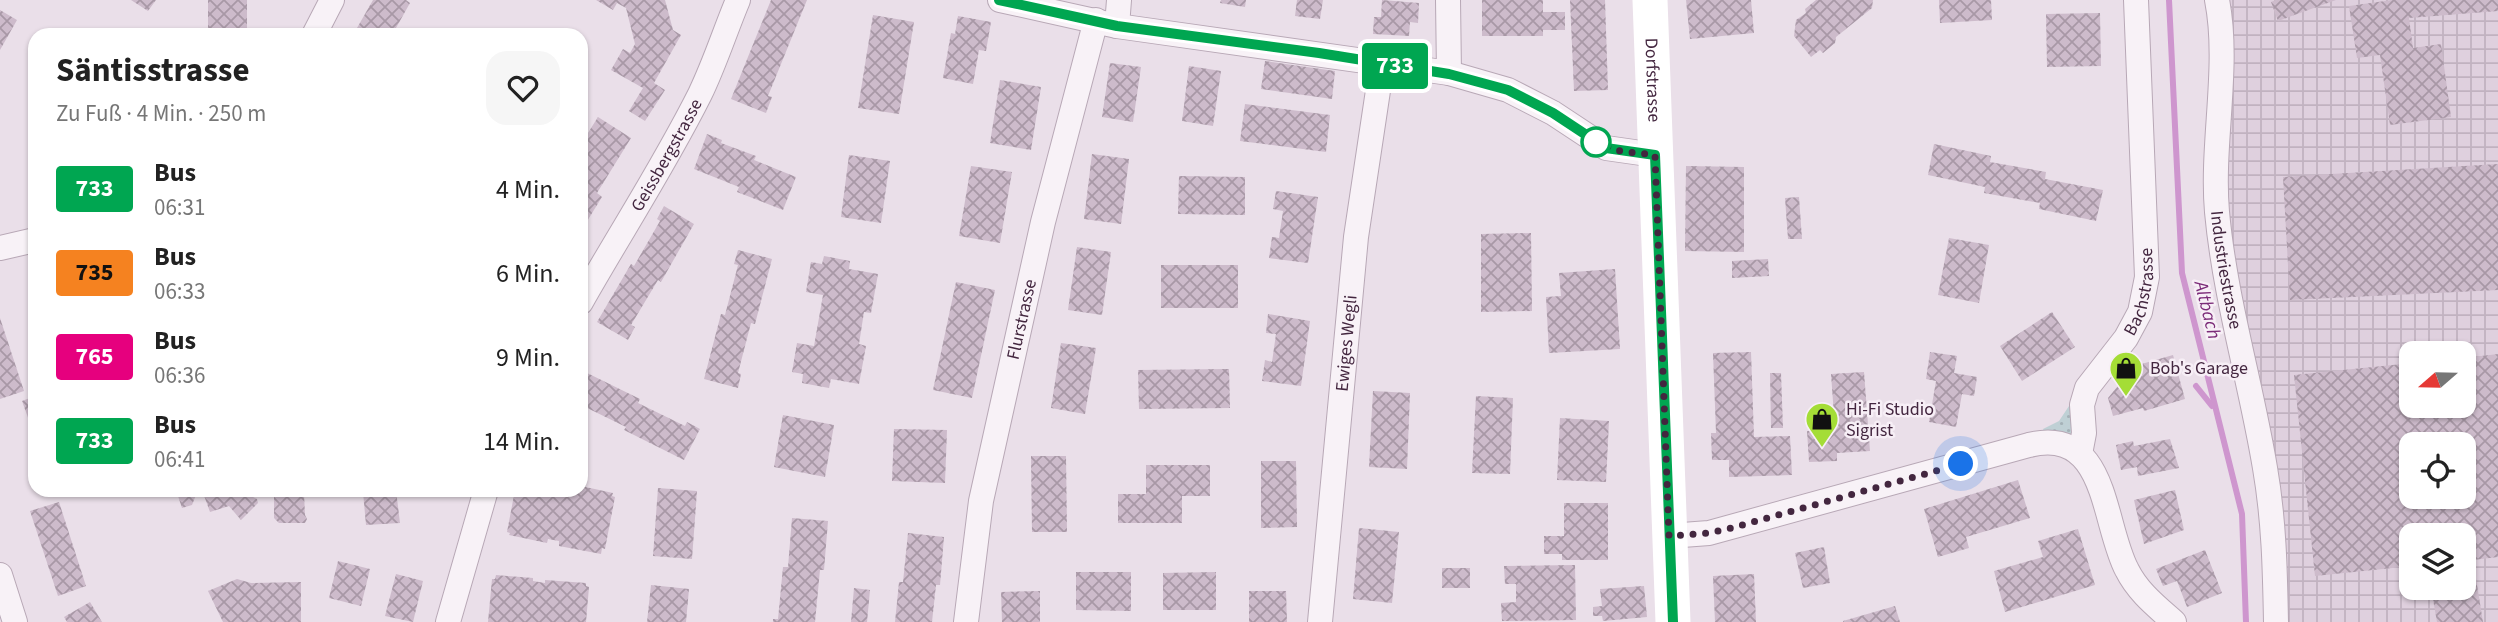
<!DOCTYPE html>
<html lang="de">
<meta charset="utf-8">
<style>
:root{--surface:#fff;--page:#f6f6f6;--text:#222;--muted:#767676}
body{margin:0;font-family:"Source Sans 3",sans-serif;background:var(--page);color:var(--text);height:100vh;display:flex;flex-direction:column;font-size:26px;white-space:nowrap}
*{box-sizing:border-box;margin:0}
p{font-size:23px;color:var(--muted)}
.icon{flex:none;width:38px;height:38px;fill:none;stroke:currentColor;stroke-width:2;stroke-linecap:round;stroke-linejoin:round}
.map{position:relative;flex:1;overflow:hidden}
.drawer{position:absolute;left:28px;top:28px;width:560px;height:469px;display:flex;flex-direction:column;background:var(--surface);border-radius:21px;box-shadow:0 2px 5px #0004}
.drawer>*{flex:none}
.badge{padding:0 14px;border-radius:5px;font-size:24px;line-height:46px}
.needle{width:46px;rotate:250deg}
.fabs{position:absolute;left:2399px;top:341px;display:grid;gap:14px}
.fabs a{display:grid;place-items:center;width:77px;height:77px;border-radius:14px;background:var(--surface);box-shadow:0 2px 5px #0004;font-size:35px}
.you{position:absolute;width:35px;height:35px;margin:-18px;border:5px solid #fff;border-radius:50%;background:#1a73e8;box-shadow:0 0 0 10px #1a73e833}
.map>.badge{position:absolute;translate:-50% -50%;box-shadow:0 0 0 4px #fff}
.round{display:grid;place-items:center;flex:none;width:74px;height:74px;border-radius:21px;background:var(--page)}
.summary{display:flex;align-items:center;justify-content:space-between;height:119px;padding:0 28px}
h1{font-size:33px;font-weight:700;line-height:52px}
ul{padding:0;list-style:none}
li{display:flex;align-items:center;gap:21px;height:84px;padding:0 28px}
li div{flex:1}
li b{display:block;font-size:26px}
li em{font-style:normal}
li .badge{min-width:77px;font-weight:700;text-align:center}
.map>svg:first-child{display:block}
</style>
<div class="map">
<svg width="2498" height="622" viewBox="0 0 2498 622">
<defs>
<pattern id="industrial-grid" width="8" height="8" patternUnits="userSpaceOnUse" patternTransform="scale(1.75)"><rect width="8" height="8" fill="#dfd0de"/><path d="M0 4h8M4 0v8" fill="none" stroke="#c1b2c0"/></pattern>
<pattern id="grass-dots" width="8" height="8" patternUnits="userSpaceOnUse" patternTransform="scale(1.75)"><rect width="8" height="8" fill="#bfd0d5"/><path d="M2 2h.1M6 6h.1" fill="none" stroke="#a5b2b8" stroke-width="1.8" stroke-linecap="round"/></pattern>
<pattern id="building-cross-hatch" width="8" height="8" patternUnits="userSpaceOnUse" patternTransform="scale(1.75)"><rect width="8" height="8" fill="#cdbbcb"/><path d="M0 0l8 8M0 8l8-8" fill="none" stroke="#a898a6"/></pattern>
</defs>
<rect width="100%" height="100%" fill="#eadfe9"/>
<!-- industrial -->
<path fill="url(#industrial-grid)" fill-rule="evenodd" d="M2217,0H2498V622H2276L2224,270ZM2412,354H2464V406H2412ZM2412,444H2464V497H2412ZM2412,536H2464V588H2412Z"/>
<!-- grass -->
<polygon fill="url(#grass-dots)" points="2069,406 2074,407 2074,431 2071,436 2045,434 2043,429 2059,421"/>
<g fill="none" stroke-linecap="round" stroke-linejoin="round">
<!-- stream -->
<g stroke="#ce96ce" stroke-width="6">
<polyline points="2169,0 2182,273 2242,514 2246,622"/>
<polyline points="2196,386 2212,406"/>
</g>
</g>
<!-- building -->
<g fill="url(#building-cross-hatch)" fill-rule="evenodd">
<polygon points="131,0 156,0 148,11"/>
<rect x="208" y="0" width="39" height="35"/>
<polygon points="373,0 406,0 410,3 392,35 353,35"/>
<polygon points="596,0 665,0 673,30 681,35 654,83 665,90 645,121 629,111 643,88 611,70 623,49 630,53 635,44 626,8 617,3 613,10"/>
<polygon points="771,0 807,0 768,96 772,97 766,113 731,99"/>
<polygon points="1221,0 1246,0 1245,7 1220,3"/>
<polygon points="1297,0 1323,0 1320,19 1295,16"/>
<polygon points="1382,0 1419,3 1418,23 1410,22 1409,36 1373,34 1374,17 1381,17"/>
<polygon points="1482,0 1543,0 1543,12 1565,12 1565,30 1543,30 1543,36 1482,36"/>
<polygon points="1570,0 1605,0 1608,90 1574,91"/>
<polygon points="1686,0 1751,0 1754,33 1690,39"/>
<polygon points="1816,0 1873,0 1872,8 1836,37 1835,43 1823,53 1820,50 1811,57 1794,36 1796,20 1806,13 1805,9"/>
<polygon points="1939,0 1991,0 1992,20 1940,23"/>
<polygon points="2276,0 2336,0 2278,21 2271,2"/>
<polygon points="2392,0 2498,0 2498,11 2409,18 2413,48 2441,44 2451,117 2390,125 2380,55 2357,58 2349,6"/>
<polygon points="0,10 17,20 0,50"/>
<polygon points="2100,13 2101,66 2047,67 2046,14"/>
<polygon points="873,15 914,22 899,114 858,108"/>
<polygon points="958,16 991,22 986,51 979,50 973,84 943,78 951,33 955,34"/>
<polygon points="1265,61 1335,71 1332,99 1261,89"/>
<polygon points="1110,63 1141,67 1133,122 1102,117"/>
<polygon points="1189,66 1221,71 1213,126 1182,121"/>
<polygon points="1000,80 1041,87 1031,150 990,143"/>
<polygon points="1245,104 1330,115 1326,152 1240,141"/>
<polygon points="598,117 631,138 597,193 602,197 581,231 581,144"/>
<polygon points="707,134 722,140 721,143 756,156 754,160 796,177 783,210 737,192 739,187 694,169"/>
<polygon points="1934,144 1991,156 1990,162 2046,172 2045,179 2103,190 2096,221 2039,209 2040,203 1984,193 1985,187 1928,175"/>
<polygon points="1092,154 1129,159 1121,224 1084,219"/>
<polygon points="849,155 890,161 881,223 841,217"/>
<polygon points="2498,164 2498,290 2290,300 2283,177"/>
<polygon points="971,166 1012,172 1000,243 959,236"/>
<polygon points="1686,166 1744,167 1744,252 1685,251"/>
<polygon points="1179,176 1245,177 1245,215 1178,214"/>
<polygon points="1276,191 1318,197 1308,263 1269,258 1272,237 1279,238 1283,211 1273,209"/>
<polygon points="1799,197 1802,239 1788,239 1785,198"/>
<polygon points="664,206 694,224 661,282 658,280 631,325 635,327 628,340 597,322 631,264 634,266 660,221 657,219"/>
<polygon points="1531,233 1532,311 1481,312 1481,234"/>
<polygon points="1949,238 1989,245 1979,303 1938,295"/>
<polygon points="1077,247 1111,252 1102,315 1068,310"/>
<polygon points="738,250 772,259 755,324 751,323 738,373 741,374 738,388 704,379 721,314 725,315 738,265 734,264"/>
<polygon points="824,256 850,261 849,269 878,274 871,313 864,312 859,344 866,346 859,384 831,379 829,388 802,383 803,374 792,372 797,343 814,346 823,295 806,292 811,262 822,264"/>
<polygon points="1768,259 1769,276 1732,278 1732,261"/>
<rect x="1161" y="265" width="77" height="43"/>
<polygon points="1615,269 1620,349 1549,353 1546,297 1561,296 1559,273"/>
<polygon points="956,282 995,290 972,398 933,390"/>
<polygon points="2052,312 2075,347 2022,381 2000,346"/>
<polygon points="1268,314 1310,321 1301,386 1262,381 1265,360 1272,362 1276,334 1266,333"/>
<polygon points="0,318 24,391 0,399"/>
<polygon points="1061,343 1096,348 1085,414 1051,408"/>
<polygon points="1751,352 1754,437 1790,436 1792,475 1729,477 1729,460 1712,460 1711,433 1716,433 1713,353"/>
<polygon points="1930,352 1957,356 1954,373 1977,377 1974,396 1962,394 1956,427 1929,422 1936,381 1926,379"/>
<path d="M2498,354V557L2473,560L2483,622H2437L2431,588H2464V536H2412V566L2315,576L2294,375L2412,363V406H2464V358ZM2412,444H2464V497H2412Z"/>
<polygon points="2173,355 2185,399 2144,411 2143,408 2113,416 2108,398 2126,376 2133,374 2131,367"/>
<polygon points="1229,369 1230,408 1139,409 1138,370"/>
<polygon points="581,370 640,399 638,403 685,426 687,422 700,429 684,460 624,430 626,427 581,405"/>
<polygon points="1864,372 1870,451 1837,453 1837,461 1809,462 1807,431 1835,429 1831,374"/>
<polygon points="1770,373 1781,373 1783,428 1771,428"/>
<polygon points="1373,391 1410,393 1407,469 1369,467"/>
<polygon points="35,396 35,437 22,401"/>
<polygon points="1476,396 1513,398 1510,474 1472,473"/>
<polygon points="783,415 834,425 825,477 774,467"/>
<polygon points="1560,418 1609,421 1606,482 1557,480"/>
<polygon points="894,429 947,430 945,483 892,481"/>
<polygon points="2170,439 2179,468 2138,476 2137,467 2121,470 2116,445 2133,441 2134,446"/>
<polygon points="1031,456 1066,456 1067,532 1032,532"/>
<polygon points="1261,461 1296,461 1297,527 1261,528"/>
<polygon points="1146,465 1210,465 1210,496 1182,496 1182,523 1118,523 1118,494 1146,494"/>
<polygon points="2018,480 2030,518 1966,537 1969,548 1938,557 1924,509"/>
<polygon points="581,486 613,493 612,496 615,497 605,549 602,548 601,554 559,546 559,541 548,539 547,543 509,535 510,533 507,532 515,490 581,490"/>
<polygon points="658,488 697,491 692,559 653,556"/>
<polygon points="176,490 198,490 192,505 182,508"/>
<polygon points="202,490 249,490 251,496 257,499 258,503 241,520 229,506 210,512"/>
<polygon points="274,490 308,490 308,493 304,493 305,515 307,519 305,523 279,523 274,518"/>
<polygon points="396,490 400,523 366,525 363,492"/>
<polygon points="2175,490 2184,530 2144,544 2134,500"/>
<polygon points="59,502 86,586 58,596 30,511"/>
<polygon points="1564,503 1608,503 1608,560 1562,560 1562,554 1544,554 1544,536 1564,536"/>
<polygon points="792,518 828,521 824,570 820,570 815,622 773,622 773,619 778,619 783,567 788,567"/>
<polygon points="1359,528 1399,532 1392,603 1353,599"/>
<polygon points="2078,529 2095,585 2005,612 1994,571 2043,557 2038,541"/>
<polygon points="908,533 944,537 940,585 936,585 932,622 895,622 899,582 903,582"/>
<polygon points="1824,547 1830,583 1803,588 1795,553"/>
<polygon points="2205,550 2222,593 2187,607 2177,581 2163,586 2156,569"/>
<polygon points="338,561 370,569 361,606 329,598"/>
<polygon points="1575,565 1576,620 1502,621 1501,603 1516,602 1516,584 1505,584 1504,566"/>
<rect x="1442" y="568" width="28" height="20"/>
<polygon points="1076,572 1131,572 1131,611 1076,610"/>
<polygon points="1216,572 1216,610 1163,610 1163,573"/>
<polygon points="396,574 423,581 413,622 385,616"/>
<polygon points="1754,574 1756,622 1715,622 1713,576"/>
<polygon points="496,575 533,578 533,581 545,583 545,580 586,583 586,586 589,587 586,622 488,622 492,579 495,579"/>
<polygon points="237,579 251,583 301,582 301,622 223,622 208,591"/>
<polygon points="651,585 689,589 686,622 647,622"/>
<polygon points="1644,586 1647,617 1603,621 1602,616 1593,616 1593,607 1602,606 1600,589"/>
<polygon points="854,588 870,590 867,622 851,622"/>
<polygon points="1040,591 1040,622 1002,622 1001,592"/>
<polygon points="1249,591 1286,591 1287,622 1249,622"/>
<polygon points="90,602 102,622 67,622 64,617"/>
<polygon points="1895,606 1900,622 1843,622 1843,621"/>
</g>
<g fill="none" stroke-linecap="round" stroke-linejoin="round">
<defs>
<g id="minor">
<polyline points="1000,0 1117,26 1449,73 1508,90 1553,113 1606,148 1655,155"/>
<polyline points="1448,0 1449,73"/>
<path id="s1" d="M2217,0C2230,66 2211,144 2217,212C2225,299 2251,383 2265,468C2274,520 2275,570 2276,622"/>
<polyline points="1117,26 1119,0"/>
<polyline points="314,35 332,0"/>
<polyline points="0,248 35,240"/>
<path id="s2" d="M581,302C620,233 664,166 700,94C715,63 725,31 738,0"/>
<path id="s3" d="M2080,454L2084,433L2082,405L2087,388L2126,338L2140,312L2147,277L2136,0"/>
<path d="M1669,536L1709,533L2029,445C2108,426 2102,523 2127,570C2138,592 2156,606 2174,622"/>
<polyline points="0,575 15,622"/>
<polyline points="448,622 486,490"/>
<path id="s4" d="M966,622L981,501L1043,222L1096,20"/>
<path id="s5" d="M1320,622L1356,237L1382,64"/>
</g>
</defs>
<!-- minor casing -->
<use href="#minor" stroke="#b8a8b6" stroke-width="26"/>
<!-- minor -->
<use href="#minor" stroke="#f8f2f7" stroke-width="24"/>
<!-- secondary -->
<path stroke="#fff" stroke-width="35" id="s6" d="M1650,0L1673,622"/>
</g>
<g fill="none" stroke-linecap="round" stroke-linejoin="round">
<defs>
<polyline id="line" points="999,0 1117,26 1319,53 1449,74 1508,90 1553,113 1606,148 1655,155 1673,622"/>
</defs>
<!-- line casing -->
<use href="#line" stroke="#fff" stroke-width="16"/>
<!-- line -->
<use href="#line" stroke="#00a651" stroke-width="10"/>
<!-- walk -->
<polyline stroke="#43263f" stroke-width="7" stroke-dasharray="0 12.6" points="1596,142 1620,151 1655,155 1669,536 1709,533 1728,529 1961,464"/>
</g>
<!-- icons -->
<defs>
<symbol id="shop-pin" viewBox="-11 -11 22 30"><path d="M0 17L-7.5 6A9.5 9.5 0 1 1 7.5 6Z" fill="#a4dd36" stroke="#f7eff6"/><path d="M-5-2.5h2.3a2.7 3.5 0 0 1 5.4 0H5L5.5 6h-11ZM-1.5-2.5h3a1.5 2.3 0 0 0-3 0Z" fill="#111"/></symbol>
</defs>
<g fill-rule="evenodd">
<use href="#shop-pin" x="2107" y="349" width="38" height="52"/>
<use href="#shop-pin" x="1803" y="400" width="38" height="52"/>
</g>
<!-- markers -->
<circle fill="#fff" stroke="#00a651" stroke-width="3.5" cx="1596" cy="142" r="14"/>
<g text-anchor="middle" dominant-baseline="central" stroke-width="5" stroke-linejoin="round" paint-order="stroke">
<!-- street labels -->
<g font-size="18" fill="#43263f" stroke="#f7eff6">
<text stroke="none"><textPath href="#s6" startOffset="80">Dorfstrasse</textPath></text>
<text stroke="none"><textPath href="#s2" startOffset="170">Geissbergstrasse</textPath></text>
<text stroke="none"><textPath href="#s1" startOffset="271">Industriestrasse</textPath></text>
<text stroke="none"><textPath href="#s3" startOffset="180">Bachstrasse</textPath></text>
<text stroke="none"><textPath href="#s4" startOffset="308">Flurstrasse</textPath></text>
<text stroke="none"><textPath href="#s5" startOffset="280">Ewiges Wegli</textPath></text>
</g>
<!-- poi labels -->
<g font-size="18" fill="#43263f" stroke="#f7eff6" text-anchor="start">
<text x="2150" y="368">Bob's Garage</text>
<text x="1846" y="409">Hi-Fi Studio<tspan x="1846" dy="21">Sigrist</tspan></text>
</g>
<!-- water labels -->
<g font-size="19" font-style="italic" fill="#7b2b78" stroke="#f7eff6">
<text transform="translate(2207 310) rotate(76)">Altbach</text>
</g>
</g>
</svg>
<div class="fabs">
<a><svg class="needle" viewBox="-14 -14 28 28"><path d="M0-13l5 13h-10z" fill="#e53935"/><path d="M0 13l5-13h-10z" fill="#767676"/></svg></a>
<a><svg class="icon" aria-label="locate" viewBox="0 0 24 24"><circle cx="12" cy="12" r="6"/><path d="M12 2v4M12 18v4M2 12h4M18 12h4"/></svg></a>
<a><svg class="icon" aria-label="layers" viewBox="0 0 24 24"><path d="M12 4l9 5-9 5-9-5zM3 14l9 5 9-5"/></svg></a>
</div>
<div class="you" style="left:1961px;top:464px"></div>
<b class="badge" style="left:1395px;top:66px;background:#00a651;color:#fff">733</b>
<section class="drawer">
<div class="summary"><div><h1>Säntisstrasse</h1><p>Zu Fuß · 4 Min. · 250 m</p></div><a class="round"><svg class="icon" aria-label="heart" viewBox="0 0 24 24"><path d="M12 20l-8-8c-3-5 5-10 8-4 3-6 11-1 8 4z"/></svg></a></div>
<ul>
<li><span class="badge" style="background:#00a651;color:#fff">733</span><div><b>Bus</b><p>06:31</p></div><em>4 Min.</em></li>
<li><span class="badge" style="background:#f58220;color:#111">735</span><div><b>Bus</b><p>06:33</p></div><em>6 Min.</em></li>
<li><span class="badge" style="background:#e6007e;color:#fff">765</span><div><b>Bus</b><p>06:36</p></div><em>9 Min.</em></li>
<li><span class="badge" style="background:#00a651;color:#fff">733</span><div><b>Bus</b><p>06:41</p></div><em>14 Min.</em></li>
</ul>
</section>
</div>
